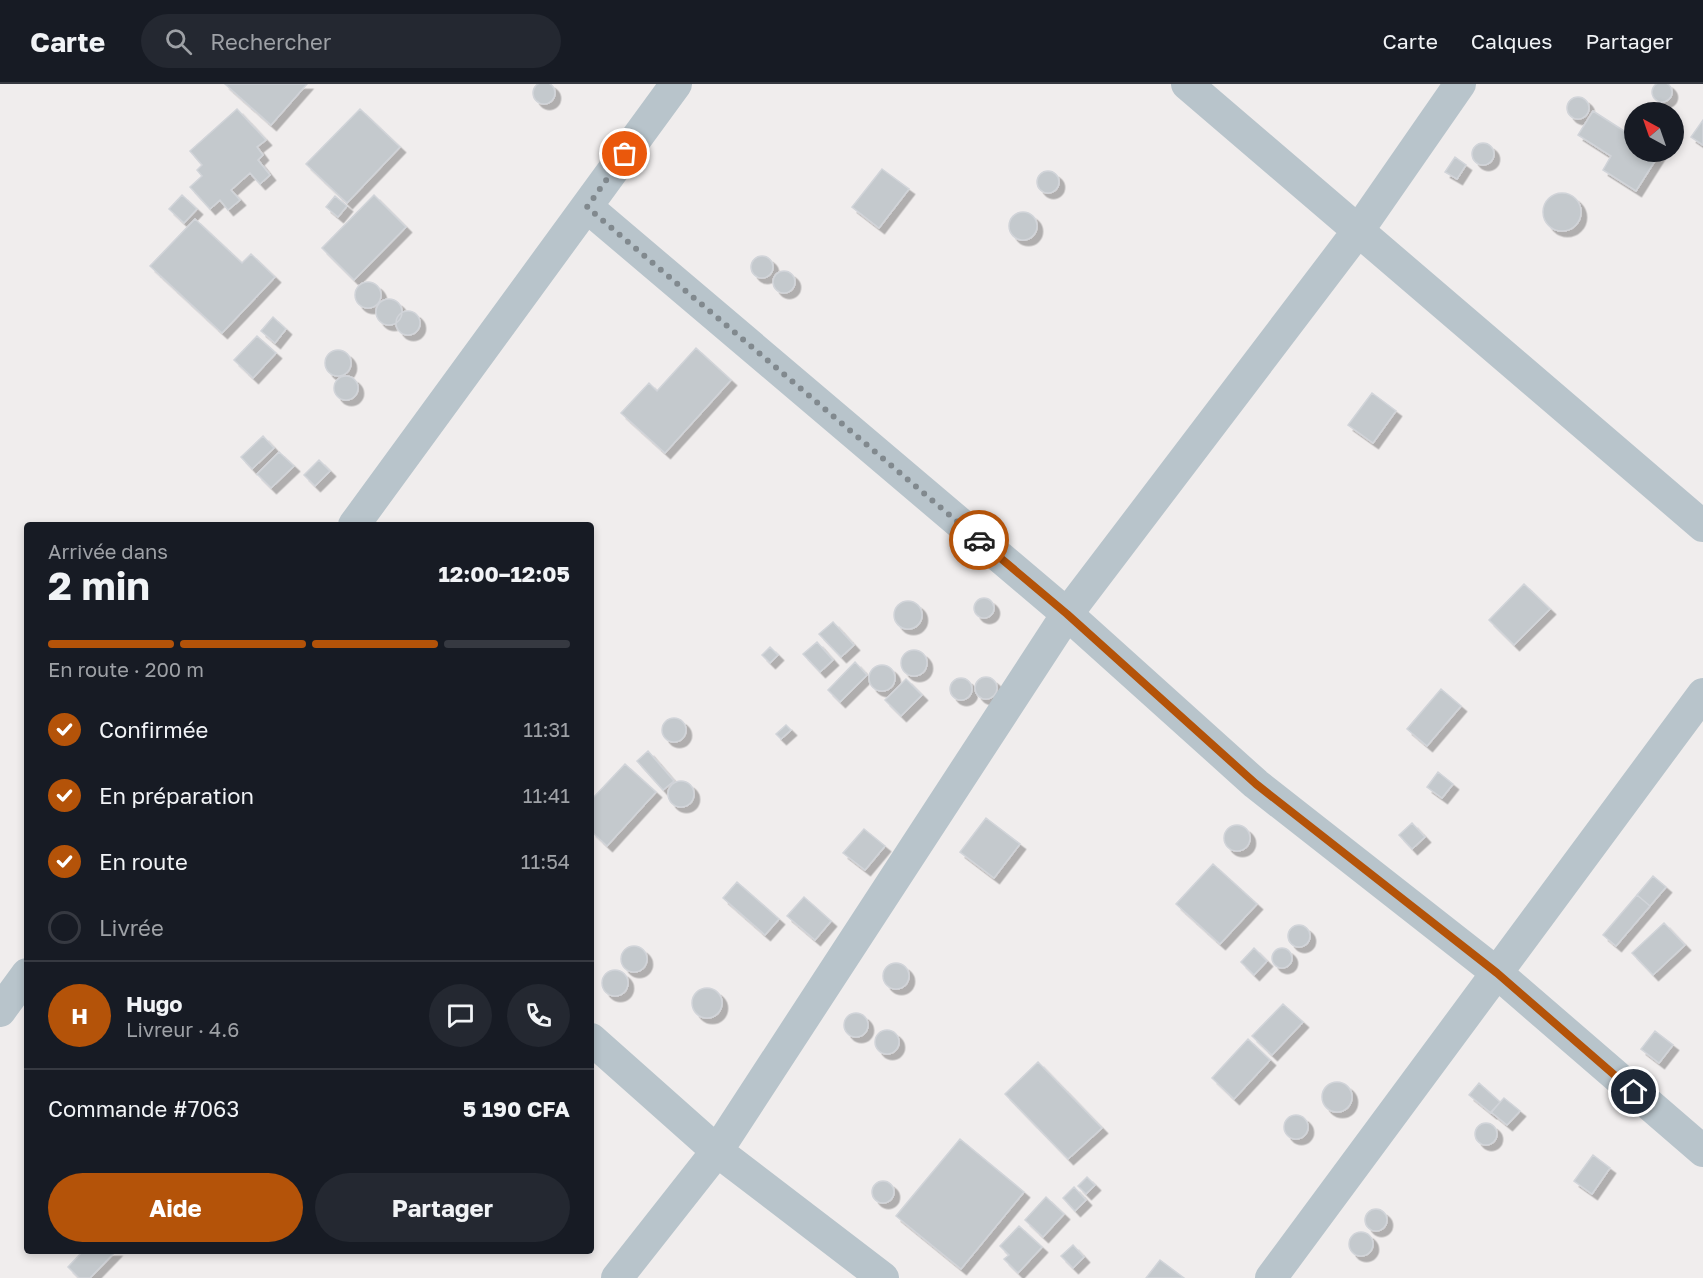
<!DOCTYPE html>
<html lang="fr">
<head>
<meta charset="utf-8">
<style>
	:root { --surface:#171b24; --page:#242831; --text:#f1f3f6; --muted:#9ea1a6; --line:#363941; --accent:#b45309 }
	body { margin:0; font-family:"Golos Text",sans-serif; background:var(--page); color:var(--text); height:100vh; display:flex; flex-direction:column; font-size:22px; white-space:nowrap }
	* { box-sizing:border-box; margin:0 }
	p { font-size:20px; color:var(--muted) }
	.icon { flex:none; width:33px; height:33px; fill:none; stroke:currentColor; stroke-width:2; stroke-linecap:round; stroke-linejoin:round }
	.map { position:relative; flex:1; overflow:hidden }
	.details { position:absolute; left:24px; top:438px; width:570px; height:732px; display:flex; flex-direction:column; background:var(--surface); border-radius:6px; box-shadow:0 3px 9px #0003 }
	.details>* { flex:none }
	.needle { width:39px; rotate:320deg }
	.buttons { position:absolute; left:1624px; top:18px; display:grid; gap:12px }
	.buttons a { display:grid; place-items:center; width:60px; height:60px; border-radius:50%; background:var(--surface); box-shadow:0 3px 9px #0003; font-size:30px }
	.pin { position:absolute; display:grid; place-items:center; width:51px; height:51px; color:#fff; margin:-26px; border:3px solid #fff; border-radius:50%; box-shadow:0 2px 6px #0007 }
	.courier { position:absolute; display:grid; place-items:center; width:60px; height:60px; margin:-30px; border:4px solid #b45309; border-radius:50%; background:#fff; color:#222; box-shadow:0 2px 8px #0007 }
	.headline em { font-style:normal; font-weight:700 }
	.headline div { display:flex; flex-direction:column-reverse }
	.headline { display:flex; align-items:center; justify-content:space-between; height:102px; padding:0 24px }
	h1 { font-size:39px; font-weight:700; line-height:45px }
	.bar { display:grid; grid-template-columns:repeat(4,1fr); gap:9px 6px; align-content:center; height:72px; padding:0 24px }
	.bar i { height:8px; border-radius:4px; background:var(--line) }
	.bar .current { background:var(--accent) }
	.bar p { grid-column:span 4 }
	.line { display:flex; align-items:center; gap:15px; padding:0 24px; border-top:2px solid var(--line) }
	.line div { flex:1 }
	.round { display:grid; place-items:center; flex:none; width:63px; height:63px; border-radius:32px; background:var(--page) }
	ol { padding:0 24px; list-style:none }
	li { display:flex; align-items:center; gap:18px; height:66px }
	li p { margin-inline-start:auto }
	li .icon { padding:6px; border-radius:50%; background:var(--accent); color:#fff; stroke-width:4 }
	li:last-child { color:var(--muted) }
	li i { width:33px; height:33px; border:3px solid var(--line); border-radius:50% }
	.action { display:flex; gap:12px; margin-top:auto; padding:12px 24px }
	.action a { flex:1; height:69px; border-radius:36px; background:var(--accent); color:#fff; font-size:24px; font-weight:700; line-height:69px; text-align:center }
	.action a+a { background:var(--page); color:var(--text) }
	header { display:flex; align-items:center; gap:36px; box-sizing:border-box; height:84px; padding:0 30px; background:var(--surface); border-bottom:2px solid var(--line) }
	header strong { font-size:28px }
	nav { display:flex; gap:33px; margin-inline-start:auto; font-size:21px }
	.search { width:420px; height:54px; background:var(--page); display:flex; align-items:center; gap:15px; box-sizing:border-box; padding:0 21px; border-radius:33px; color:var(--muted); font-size:22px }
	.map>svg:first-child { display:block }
</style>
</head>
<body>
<header>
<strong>Carte</strong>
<div class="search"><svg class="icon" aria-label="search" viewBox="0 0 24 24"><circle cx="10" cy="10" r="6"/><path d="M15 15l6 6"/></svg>Rechercher</div>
<nav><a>Carte</a><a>Calques</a><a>Partager</a></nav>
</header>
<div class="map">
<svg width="1703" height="1194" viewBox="0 0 1703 1194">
	<defs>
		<filter id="shadow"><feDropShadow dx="5.5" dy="5.5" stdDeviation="0" flood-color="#0004"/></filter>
	</defs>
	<rect width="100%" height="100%" fill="#f0eded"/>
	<!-- building -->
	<path fill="#c4c9cd" stroke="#d1d4d9" stroke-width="1.5" filter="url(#shadow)" d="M533 9a11 11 0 1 1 22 0a11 11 0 1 1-22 0Z
		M1652 8a10 10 0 1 1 20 0a10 10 0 1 1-20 0Z
		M 225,0 L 307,0 L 271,41 Z
		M1567 24a11 11 0 1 1 22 0a11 11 0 1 1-22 0Z
		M 237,25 L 266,56 L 257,63 L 263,71 L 258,76 L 270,91 L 260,100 L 250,89 L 231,106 L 240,116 L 228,126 L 220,116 L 210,125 L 190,103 L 202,92 L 197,86 L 202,81 L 190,67 Z
		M 360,25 L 400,63 L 347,119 L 306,80 Z
		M 1593,27 L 1635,54 L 1635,68 L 1660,69 L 1636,107 L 1603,86 L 1611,72 L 1578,51 Z
		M 1703,36 L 1703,61 L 1691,53 Z
		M1472 70a11 11 0 1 1 22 0a11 11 0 1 1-22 0Z
		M 1455,73 L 1466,81 L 1457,95 L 1445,88 Z
		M 882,85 L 909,105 L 879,144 L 852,123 Z
		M1037 98a11 11 0 1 1 22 0a11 11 0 1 1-22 0Z
		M1543 128a19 19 0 1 1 38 0a19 19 0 1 1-38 0Z
		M 182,111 L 197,125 L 184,139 L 169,125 Z
		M 374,111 L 406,143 L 354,196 L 322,164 Z
		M 335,112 L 347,122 L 338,133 L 326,123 Z
		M1009 142a14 14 0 1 1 28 0a14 14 0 1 1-28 0Z
		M 195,135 L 242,179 L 251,170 L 275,193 L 222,249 L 150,182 Z
		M751 183a11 11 0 1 1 22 0a11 11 0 1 1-22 0Z
		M773 198a11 11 0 1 1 22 0a11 11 0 1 1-22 0Z
		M355 211a13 13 0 1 1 26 0a13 13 0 1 1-26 0Z
		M376 228a13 13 0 1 1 26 0a13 13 0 1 1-26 0Z
		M396 239a12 12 0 1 1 24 0a12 12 0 1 1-24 0Z
		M 273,233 L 286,245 L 275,259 L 261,247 Z
		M 257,252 L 276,269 L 253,294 L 234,276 Z
		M 696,264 L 731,296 L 665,369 L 621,329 L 649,299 L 657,307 Z
		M325 279a13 13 0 1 1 26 0a13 13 0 1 1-26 0Z
		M334 304a12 12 0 1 1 24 0a12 12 0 1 1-24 0Z
		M 1372,309 L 1396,327 L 1373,359 L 1348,341 Z
		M 263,352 L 274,364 L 252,385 L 241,373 Z
		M 279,368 L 294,382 L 271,404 L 257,390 Z
		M 319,376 L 330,387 L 315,402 L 304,391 Z
		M 1524,500 L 1550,525 L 1514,561 L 1489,536 Z
		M974 524a10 10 0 1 1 20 0a10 10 0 1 1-20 0Z
		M894 531a14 14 0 1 1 28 0a14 14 0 1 1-28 0Z
		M 833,538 L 854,561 L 841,573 L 819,550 Z
		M 817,558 L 833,576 L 820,588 L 803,570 Z
		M 770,563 L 778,571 L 770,579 L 762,571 Z
		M901 579a13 13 0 1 1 26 0a13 13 0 1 1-26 0Z
		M 855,578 L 867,591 L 840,618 L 828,606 Z
		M869 594a13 13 0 1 1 26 0a13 13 0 1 1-26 0Z
		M975 604a11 11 0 1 1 22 0a11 11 0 1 1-22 0Z
		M950 605a11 11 0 1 1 22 0a11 11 0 1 1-22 0Z
		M 906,595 L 922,611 L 901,632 L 885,616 Z
		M 1441,605 L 1461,622 L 1427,662 L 1407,645 Z
		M662 646a12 12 0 1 1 24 0a12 12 0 1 1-24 0Z
		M 786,641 L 791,646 L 781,655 L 776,650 Z
		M 648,667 L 674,697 L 663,706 L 637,677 Z
		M 625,680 L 656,708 L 607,762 L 591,747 L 591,716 Z
		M 1438,688 L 1453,700 L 1442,714 L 1427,703 Z
		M668 710a13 13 0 1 1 26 0a13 13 0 1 1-26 0Z
		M 986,734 L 1020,760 L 994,794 L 960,768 Z
		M 1412,739 L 1425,753 L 1412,765 L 1399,751 Z
		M1224 754a13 13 0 1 1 26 0a13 13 0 1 1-26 0Z
		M 864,745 L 885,762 L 865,786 L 843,769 Z
		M 1213,780 L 1257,820 L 1220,860 L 1176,820 Z
		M 1653,792 L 1666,803 L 1650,822 L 1637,811 Z
		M 737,798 L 779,835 L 765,851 L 723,814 Z
		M 1637,811 L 1650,822 L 1616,862 L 1603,851 Z
		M 804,813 L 831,837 L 815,856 L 787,832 Z
		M 1664,839 L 1685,861 L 1653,891 L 1632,869 Z
		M1288 852a11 11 0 1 1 22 0a11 11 0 1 1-22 0Z
		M621 875a13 13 0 1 1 26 0a13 13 0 1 1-26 0Z
		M1272 874a10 10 0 1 1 20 0a10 10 0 1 1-20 0Z
		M 1254,864 L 1267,877 L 1254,891 L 1241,878 Z
		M883 892a13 13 0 1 1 26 0a13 13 0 1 1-26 0Z
		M602 899a13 13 0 1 1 26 0a13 13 0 1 1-26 0Z
		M692 919a15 15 0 1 1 30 0a15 15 0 1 1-30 0Z
		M 1283,920 L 1303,938 L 1272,971 L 1252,952 Z
		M844 941a12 12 0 1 1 24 0a12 12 0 1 1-24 0Z
		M875 958a12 12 0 1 1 24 0a12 12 0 1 1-24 0Z
		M 1655,947 L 1673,961 L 1659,979 L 1641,965 Z
		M 1248,955 L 1270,976 L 1234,1015 L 1212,994 Z
		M 1038,978 L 1102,1044 L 1068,1075 L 1005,1010 Z
		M1322 1013a15 15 0 1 1 30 0a15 15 0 1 1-30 0Z
		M 1479,999 L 1500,1018 L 1491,1029 L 1469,1011 Z
		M 1504,1014 L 1520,1027 L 1507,1041 L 1491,1028 Z
		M1284 1043a12 12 0 1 1 24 0a12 12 0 1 1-24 0Z
		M1475 1050a11 11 0 1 1 22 0a11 11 0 1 1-22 0Z
		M 960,1055 L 1024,1108 L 961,1185 L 896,1132 Z
		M 1593,1071 L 1610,1084 L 1592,1110 L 1574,1097 Z
		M 1087,1093 L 1095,1101 L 1086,1110 L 1078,1102 Z
		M872 1108a11 11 0 1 1 22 0a11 11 0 1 1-22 0Z
		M 1074,1103 L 1086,1116 L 1075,1127 L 1063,1114 Z
		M 1046,1113 L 1064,1130 L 1043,1153 L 1025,1136 Z
		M1365 1136a11 11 0 1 1 22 0a11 11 0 1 1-22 0Z
		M 1019,1142 L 1042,1163 L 1018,1189 L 1004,1175 L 1009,1171 L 1000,1162 Z
		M1349 1160a12 12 0 1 1 24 0a12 12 0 1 1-24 0Z
		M 1073,1161 L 1084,1173 L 1073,1184 L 1061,1172 Z
		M 83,1167 L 116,1167 L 90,1194 L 79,1194 L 68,1183 Z
		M 1160,1176 L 1184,1194 L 1146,1194 Z"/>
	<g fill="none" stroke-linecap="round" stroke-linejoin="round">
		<!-- minor -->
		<path stroke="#b8c4cb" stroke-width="32" d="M 1187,0 L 1703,442
			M 587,123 L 1067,530 L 1256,700 L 1497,889 L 1703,1067
			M 354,441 L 676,0
			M 0,927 L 27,890
			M 591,955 L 717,1067 L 883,1194
			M 617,1194 L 717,1067 L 1067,530 L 1358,147 L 1460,0
			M 1271,1194 L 1703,610"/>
	</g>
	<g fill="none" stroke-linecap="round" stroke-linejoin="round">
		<!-- done -->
		<path stroke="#81898e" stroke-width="6" stroke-dasharray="0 10.8" d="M 625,70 L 587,123 L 979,456"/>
		<!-- route -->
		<path stroke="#b45309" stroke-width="8" d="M 979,456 L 1067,530 L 1256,700 L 1497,889 L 1634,1008"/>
	</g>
</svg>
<div class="buttons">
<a><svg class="needle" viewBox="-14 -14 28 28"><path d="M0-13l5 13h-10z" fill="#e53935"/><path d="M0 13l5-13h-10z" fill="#9ea1a6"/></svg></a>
</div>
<div class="pin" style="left:625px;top:70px;background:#ea580c"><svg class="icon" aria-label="bag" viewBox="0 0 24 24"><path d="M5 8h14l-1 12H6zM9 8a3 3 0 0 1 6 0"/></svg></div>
<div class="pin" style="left:1634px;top:1008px;background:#1f2937"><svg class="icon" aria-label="home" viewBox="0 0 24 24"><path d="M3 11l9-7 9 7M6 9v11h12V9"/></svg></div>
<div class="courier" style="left:979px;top:456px"><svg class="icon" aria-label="car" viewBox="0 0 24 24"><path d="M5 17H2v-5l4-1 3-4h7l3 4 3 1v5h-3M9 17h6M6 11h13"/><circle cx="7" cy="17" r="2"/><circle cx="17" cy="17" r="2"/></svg></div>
<section class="details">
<div class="headline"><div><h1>2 min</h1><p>Arrivée dans</p></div><em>12:00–12:05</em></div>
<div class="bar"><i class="current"></i><i class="current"></i><i class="current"></i><i></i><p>En route · 200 m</p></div>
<ol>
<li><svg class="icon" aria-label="check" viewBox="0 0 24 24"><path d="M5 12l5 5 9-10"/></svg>Confirmée<p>11:31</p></li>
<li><svg class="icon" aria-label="check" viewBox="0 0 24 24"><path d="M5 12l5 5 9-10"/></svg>En préparation<p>11:41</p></li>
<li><svg class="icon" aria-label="check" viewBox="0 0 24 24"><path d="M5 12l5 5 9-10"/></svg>En route<p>11:54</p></li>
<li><i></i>Livrée</li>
</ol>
<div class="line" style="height:108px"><b class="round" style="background:var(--accent);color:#fff">H</b><div><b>Hugo</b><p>Livreur · 4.6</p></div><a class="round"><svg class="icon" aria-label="chat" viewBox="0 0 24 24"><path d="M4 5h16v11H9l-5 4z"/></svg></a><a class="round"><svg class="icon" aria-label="phone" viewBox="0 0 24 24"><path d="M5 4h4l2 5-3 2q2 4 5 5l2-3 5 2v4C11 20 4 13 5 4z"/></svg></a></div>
<div class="line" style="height:78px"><div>Commande #7063</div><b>5 190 CFA</b></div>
<div class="action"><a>Aide</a><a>Partager</a></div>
</section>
</div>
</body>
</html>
